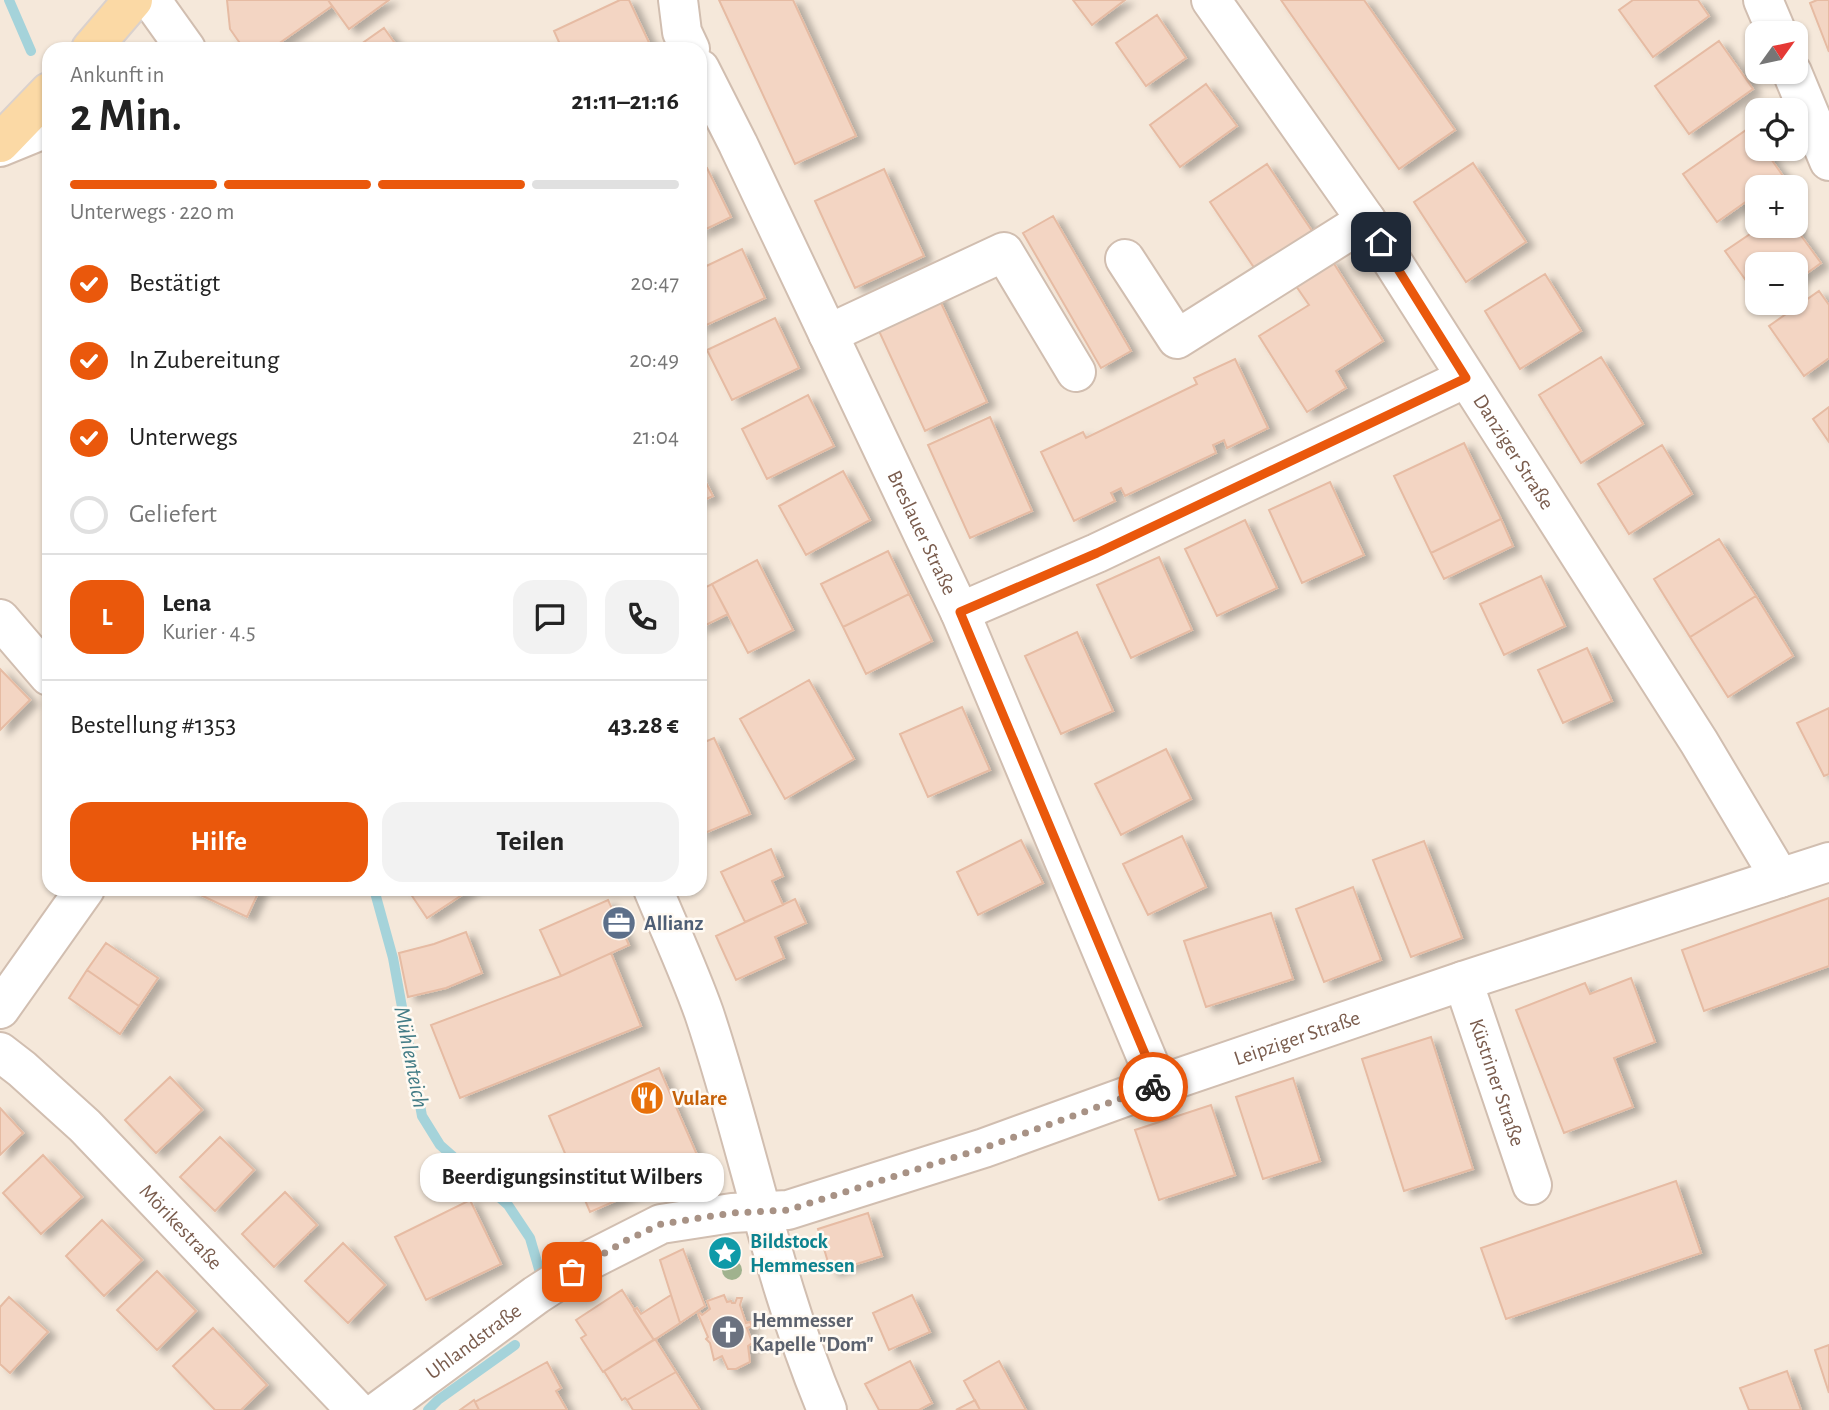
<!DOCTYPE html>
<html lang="de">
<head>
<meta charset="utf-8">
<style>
	:root { --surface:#fff; --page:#f2f2f2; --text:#222; --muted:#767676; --line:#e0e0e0; --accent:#ea580c }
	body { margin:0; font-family:"Alegreya Sans",sans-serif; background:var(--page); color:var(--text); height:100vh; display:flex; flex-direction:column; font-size:26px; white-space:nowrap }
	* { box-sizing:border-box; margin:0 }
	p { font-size:23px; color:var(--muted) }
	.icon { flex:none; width:38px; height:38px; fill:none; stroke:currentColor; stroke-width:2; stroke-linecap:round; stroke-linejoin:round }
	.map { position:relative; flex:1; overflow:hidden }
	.panel { position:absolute; left:42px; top:42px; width:665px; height:854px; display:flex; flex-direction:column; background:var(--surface); border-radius:21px; box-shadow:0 2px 5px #0004 }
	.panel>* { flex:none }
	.needle { width:46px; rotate:57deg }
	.fabs { position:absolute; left:1745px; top:21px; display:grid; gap:14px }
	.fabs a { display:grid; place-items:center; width:63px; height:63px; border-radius:14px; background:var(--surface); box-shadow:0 2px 5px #0004; font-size:35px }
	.pin { position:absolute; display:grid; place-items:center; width:60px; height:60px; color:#fff; margin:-30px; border-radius:14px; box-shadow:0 4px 10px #0006 }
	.courier { position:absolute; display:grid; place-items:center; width:70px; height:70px; margin:-35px; border:5px solid #ea580c; border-radius:50%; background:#fff; color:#222; box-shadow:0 2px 9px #0007 }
	.bubble { position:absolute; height:49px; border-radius:21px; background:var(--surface); box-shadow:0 2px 5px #0004; font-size:23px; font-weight:600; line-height:49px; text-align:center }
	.overview em { font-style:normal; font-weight:600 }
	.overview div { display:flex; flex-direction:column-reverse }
	.overview { display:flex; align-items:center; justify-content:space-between; height:119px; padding:0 28px }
	h1 { font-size:46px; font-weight:600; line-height:52px }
	.bar { display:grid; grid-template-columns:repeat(4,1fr); gap:10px 7px; align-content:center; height:84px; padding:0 28px }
	.bar i { height:9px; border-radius:5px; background:var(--line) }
	.bar .current { background:var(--accent) }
	.bar p { grid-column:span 4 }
	.line { display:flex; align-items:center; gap:18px; padding:0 28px; border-top:2px solid var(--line) }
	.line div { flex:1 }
	.round { display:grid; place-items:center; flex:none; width:74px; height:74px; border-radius:21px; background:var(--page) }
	ol { padding:0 28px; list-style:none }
	li { display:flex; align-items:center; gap:21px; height:77px }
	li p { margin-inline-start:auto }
	li .icon { padding:7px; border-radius:50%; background:var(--accent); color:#fff; stroke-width:4 }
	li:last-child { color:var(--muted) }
	li i { width:38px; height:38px; border:4px solid var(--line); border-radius:50% }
	.button { display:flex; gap:14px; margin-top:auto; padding:14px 28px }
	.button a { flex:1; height:80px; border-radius:21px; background:var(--accent); color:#fff; font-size:28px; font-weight:600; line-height:80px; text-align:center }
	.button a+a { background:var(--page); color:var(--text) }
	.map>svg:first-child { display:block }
</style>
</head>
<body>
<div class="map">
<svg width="1829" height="1410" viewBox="0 0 1829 1410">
	<defs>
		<filter id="shadow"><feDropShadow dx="8" dy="4.5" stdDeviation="3.5" flood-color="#0004"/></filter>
	</defs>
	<rect width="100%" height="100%" fill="#fdf6ec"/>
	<!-- residential -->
	<path fill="#f5e8da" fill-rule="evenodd" d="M 0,0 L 1829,0 L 1829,1410 L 0,1410 ZM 1757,33 L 1796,33 L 1796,72 L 1757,72 ZM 49,49 L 700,49 L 700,889 L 49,889 ZM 1757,110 L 1796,110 L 1796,149 L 1757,149 ZM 1757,187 L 1796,187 L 1796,226 L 1757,226 ZM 1757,264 L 1796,264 L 1796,303 L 1757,303 Z"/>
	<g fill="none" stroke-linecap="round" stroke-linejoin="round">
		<!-- stream -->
		<path stroke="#a5d3da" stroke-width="10" d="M 9,0 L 31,51
			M 374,889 L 393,958 L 422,1116 L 440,1145 L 508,1205 L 530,1238 L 539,1269
			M 428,1410 L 438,1400 L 515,1345"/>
	</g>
	<!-- building -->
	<path fill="#f3d5c3" stroke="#e6bba3" stroke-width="2" filter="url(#shadow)" d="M 227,0 L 328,0 L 332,6 L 271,49 L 244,49 L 230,29 Z
		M 328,0 L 389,0 L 349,29 Z
		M 620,0 L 629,0 L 652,49 L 562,49 L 554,31 Z
		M 719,0 L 793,0 L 856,136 L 795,164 Z
		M 1073,0 L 1125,0 L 1092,25 Z
		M 1281,0 L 1364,0 L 1455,130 L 1399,169 Z
		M 1633,0 L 1698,0 L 1709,16 L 1653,57 L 1619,10 Z
		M 1817,0 L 1829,0 L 1829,52 L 1810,3 Z
		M 1157,15 L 1186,58 L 1146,86 L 1116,43 Z
		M 384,28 L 399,49 L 354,49 Z
		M 1719,41 L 1753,89 L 1689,134 L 1655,86 Z
		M 1206,84 L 1237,126 L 1180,167 L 1150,125 Z
		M 1749,128 L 1757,139 L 1757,149 L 1764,149 L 1783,176 L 1767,187 L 1757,187 L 1757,194 L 1717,222 L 1683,174 Z
		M 1473,163 L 1526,242 L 1466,282 L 1414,202 Z
		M 1267,164 L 1312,231 L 1255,269 L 1210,202 Z
		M 707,168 L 731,217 L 700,232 L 700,171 Z
		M 884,169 L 924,256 L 855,288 L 815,201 Z
		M 1053,216 L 1131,351 L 1101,368 L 1023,233 Z
		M 1762,226 L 1794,226 L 1821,263 L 1796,281 L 1796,264 L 1757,264 L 1757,296 L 1725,251 Z
		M 742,249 L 765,298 L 700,328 L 700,269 Z
		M 1331,259 L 1383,341 L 1336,371 L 1346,388 L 1307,412 L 1259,336 L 1309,305 L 1294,283 Z
		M 1545,274 L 1581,331 L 1520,369 L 1485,311 Z
		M 935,290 L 987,402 L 925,431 L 873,318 Z
		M 1819,291 L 1829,305 L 1829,358 L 1804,376 L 1769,326 Z
		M 775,318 L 799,368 L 732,400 L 707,350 Z
		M 1601,357 L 1643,424 L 1581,463 L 1539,395 Z
		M 1235,359 L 1268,428 L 1227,448 L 1224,440 L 1213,445 L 1216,453 L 1125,496 L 1121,488 L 1111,493 L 1115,501 L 1074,521 L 1041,452 L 1083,432 L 1086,438 L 1197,384 L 1194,378 Z
		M 808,395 L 834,446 L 767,479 L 742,429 Z
		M 1829,407 L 1829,442 L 1813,419 Z
		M 990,417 L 1032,511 L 970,538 L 928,445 Z
		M 1464,443 L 1501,519 L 1431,553 L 1394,476 Z
		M 1662,445 L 1692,494 L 1629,534 L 1598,484 Z
		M 700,471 L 713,496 L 700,502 Z
		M 843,471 L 870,520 L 806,555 L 779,506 Z
		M 1330,482 L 1364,555 L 1302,583 L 1269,510 Z
		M 1501,519 L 1513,546 L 1444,579 L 1431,553 Z
		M 1245,520 L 1277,588 L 1217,616 L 1185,549 Z
		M 1719,539 L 1756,596 L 1690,637 L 1654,579 Z
		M 888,551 L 909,594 L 843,627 L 821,584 Z
		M 1159,557 L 1192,630 L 1131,658 L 1097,585 Z
		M 757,560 L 793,630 L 748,653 L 712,584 Z
		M 1541,576 L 1565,626 L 1504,655 L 1480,604 Z
		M 712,584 L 728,614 L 700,628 L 700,590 Z
		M 909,594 L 932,641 L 866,674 L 843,627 Z
		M 1756,596 L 1793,656 L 1728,697 L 1690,637 Z
		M 1077,632 L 1113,711 L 1061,734 L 1025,656 Z
		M 1587,648 L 1612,701 L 1563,723 L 1538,670 Z
		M 0,669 L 30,700 L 0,730 Z
		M 809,680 L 854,759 L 785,799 L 740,719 Z
		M 962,707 L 990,770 L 928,797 L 900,734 Z
		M 1829,708 L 1829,774 L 1824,776 L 1797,723 Z
		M 714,738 L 750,814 L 700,835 L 700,744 Z
		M 1166,749 L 1191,799 L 1121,835 L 1095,784 Z
		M 1182,836 L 1206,887 L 1148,915 L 1123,864 Z
		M 1021,840 L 1043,883 L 978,915 L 957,872 Z
		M 1424,841 L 1462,938 L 1411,957 L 1373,860 Z
		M 771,849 L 783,876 L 772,881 L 783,905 L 745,922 L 721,872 Z
		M 1353,887 L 1381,960 L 1324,982 L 1296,909 Z
		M 188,889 L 260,889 L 247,917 Z
		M 410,889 L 471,889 L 427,918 L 408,890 Z
		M 1829,898 L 1829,966 L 1704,1011 L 1682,950 Z
		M 795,899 L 806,923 L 775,937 L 784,958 L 736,980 L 716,936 Z
		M 608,900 L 629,945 L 561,976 L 540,930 Z
		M 1271,913 L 1293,979 L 1206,1007 L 1184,941 Z
		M 466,932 L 482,973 L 446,988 L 408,997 L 399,953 L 434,944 Z
		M 106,943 L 158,978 L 139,1006 L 87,970 Z
		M 611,953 L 641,1026 L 460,1098 L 431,1025 L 561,976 Z
		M 87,970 L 139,1006 L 120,1034 L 69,998 Z
		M 1631,978 L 1655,1042 L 1614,1058 L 1633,1107 L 1564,1133 L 1516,1010 L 1585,983 L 1590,994 Z
		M 1431,1037 L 1473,1169 L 1404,1191 L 1362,1059 Z
		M 659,1068 L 701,1164 L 590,1212 L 549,1116 Z
		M 170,1077 L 202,1110 L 156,1153 L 125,1120 Z
		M 1293,1078 L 1320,1161 L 1263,1179 L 1236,1097 Z
		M 1211,1105 L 1235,1175 L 1159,1200 L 1135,1130 Z
		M 0,1108 L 23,1133 L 0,1155 Z
		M 220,1137 L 254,1170 L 215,1211 L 180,1177 Z
		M 43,1155 L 82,1197 L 41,1234 L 3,1193 Z
		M 1676,1181 L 1701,1253 L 1506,1319 L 1481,1248 Z
		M 285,1192 L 317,1225 L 274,1267 L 242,1234 Z
		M 470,1200 L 501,1264 L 426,1300 L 395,1237 Z
		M 868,1213 L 882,1256 L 831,1272 L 818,1229 Z
		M 102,1220 L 142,1260 L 104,1296 L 66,1256 Z
		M 343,1243 L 385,1285 L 348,1323 L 305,1281 Z
		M 683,1249 L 705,1306 L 680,1323 L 660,1260 Z
		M 157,1271 L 196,1311 L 157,1350 L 117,1310 Z
		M 622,1290 L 654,1340 L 603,1372 L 581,1338 L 586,1335 L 576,1320 Z
		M 671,1295 L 680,1323 L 654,1340 L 634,1310 L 637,1308 L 641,1314 Z
		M 724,1295 L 727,1302 L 731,1301 L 732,1303 L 735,1303 L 737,1298 L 742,1298 L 740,1305 L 746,1323 L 750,1322 L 752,1326 L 747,1328 L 751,1339 L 756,1342 L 755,1346 L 751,1344 L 748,1346 L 750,1362 L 736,1369 L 728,1369 L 722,1356 L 714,1360 L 710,1343 L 706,1339 L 708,1337 L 698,1314 L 700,1313 L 702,1315 L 710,1309 L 707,1301 Z
		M 912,1295 L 930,1332 L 889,1350 L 873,1313 Z
		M 9,1297 L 48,1332 L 10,1373 L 0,1364 L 0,1307 Z
		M 213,1328 L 267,1385 L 241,1410 L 215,1410 L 173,1366 Z
		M 655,1339 L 676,1372 L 627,1400 L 625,1398 L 622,1400 L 604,1371 Z
		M 1829,1345 L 1829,1393 L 1815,1350 Z
		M 910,1361 L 932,1403 L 919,1410 L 879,1410 L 865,1384 Z
		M 999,1361 L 1026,1410 L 980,1410 L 964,1381 Z
		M 547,1362 L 561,1388 L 556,1391 L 567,1410 L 479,1410 L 475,1402 Z
		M 1787,1371 L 1801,1410 L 1749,1410 L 1740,1388 Z
		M 676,1372 L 700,1410 L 633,1410 L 627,1400 Z
		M 474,1400 L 479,1410 L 460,1410 Z
		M 975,1400 L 980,1410 L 956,1410 Z"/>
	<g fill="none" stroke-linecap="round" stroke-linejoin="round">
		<!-- minor casing -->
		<g stroke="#d1beb0" stroke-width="42">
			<g id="minor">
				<path d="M 151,0 L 186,49"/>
				<path d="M 678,0 L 682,32 L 690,49"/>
				<path id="s1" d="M 1211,0 L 1366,220 L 1699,742 L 1780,878"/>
				<path d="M 1763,0 L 1777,33"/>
				<path id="s2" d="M 700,69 L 738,144 L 960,612 L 1158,1085"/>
				<path d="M 1792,72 L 1829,161"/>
				<path d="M 0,147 L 49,127"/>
				<path d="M 1125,259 L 1177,339 L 1366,220"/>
				<path d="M 828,334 L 1004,252 L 1076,372"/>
				<path d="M 960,612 L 1097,553 L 1466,378"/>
				<path d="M 0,619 L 49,676"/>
				<path d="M 653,889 C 670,930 689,971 704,1013 C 748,1144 773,1282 827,1410"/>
				<path id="s3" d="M 1463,981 L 1532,1185"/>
				<path d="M 0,1009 L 85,889"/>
				<path id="s4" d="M 0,1052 L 22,1069 L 85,1126 L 356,1410"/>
				<path id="s5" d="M 380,1410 L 536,1295 L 590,1260 L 661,1224 L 732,1213 L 788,1210 L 984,1148 L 1158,1085 L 1463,981 L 1829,862"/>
			</g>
		</g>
		<!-- major casing -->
		<g stroke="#dad1cd" stroke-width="42">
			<path id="major" d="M 91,49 L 133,0
				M 0,143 L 49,92"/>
		</g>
		<!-- minor -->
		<use href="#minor" stroke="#fff" stroke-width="38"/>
		<!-- major -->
		<use href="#major" stroke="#fbd9a5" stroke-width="38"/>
	</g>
	<!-- trees -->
	<circle fill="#a0b28e" cx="732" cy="1270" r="10"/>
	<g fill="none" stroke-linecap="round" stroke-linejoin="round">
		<!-- done -->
		<path stroke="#a89285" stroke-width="7" stroke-dasharray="0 12.6" d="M 572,1272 L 627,1240 L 661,1224 L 732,1213 L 788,1210 L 984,1148 L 1153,1087"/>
		<!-- route -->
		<path stroke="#ea580c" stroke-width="9" d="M 1153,1087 L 1158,1085 L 960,612 L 1097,553 L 1466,378 L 1381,242"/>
	</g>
	<!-- icons -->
	<defs>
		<g id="office-disc" transform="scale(1.75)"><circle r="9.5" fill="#5c6f8a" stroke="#fffaf3"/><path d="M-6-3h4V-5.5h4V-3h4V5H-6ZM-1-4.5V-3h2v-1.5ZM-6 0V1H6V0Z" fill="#fff"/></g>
		<g id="restaurant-disc" transform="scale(1.75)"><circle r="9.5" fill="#e8710a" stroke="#fffaf3"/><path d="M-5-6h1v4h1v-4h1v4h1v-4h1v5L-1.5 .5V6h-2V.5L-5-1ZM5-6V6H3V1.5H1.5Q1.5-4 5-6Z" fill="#fff"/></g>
		<g id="sight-disc" transform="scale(1.75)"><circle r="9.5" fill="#0f9aa8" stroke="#fffaf3"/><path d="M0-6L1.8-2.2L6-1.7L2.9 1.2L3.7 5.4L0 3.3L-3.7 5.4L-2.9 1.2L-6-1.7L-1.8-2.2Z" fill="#fff"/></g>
		<g id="church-disc" transform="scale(1.75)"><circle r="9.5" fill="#6b7280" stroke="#fffaf3"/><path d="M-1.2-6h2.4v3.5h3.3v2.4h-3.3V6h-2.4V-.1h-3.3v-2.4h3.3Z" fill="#fff"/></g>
	</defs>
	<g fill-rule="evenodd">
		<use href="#office-disc" x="619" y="923"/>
		<use href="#restaurant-disc" x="647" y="1098"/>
		<use href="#sight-disc" x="725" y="1253"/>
		<use href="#church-disc" x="728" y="1332"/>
	</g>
	<g text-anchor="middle" stroke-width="5" stroke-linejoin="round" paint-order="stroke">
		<!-- street labels -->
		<g font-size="21" fill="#7a5c4d" stroke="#fffaf3">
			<text dy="7" stroke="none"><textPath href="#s1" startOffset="544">Danziger Straße</textPath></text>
			<text dy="7" stroke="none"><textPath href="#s2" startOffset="514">Breslauer Straße</textPath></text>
			<text dy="7" stroke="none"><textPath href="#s5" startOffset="1003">Leipziger Straße</textPath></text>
			<text dy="7" stroke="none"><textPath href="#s3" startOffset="107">Küstriner Straße</textPath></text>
			<text dy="7" stroke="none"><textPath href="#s4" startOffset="252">Mörikestraße</textPath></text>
			<text dy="7" stroke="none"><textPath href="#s5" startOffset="116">Uhlandstraße</textPath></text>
		</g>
		<!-- service labels -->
		<g font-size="21" font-weight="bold" fill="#4e5e75" stroke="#fffaf3" text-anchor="start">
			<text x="644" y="930">Allianz</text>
		</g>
		<!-- food labels -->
		<g font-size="21" font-weight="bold" fill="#c56008" stroke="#fffaf3" text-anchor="start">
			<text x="672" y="1105">Vulare</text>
		</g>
		<!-- culture labels -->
		<g font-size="21" font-weight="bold" fill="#0d838f" stroke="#fffaf3" text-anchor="start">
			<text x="750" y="1248">Bildstock<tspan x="750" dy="24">Hemmessen</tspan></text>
		</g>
		<!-- worship labels -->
		<g font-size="21" font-weight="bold" fill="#5b616d" stroke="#fffaf3" text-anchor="start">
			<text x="752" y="1327">Hemmesser<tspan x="752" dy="24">Kapelle "Dom"</tspan></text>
		</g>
		<!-- water labels -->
		<g font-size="23" font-style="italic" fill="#437c86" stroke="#fffaf3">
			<text transform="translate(412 1057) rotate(79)" y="8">Mühlenteich</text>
		</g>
	</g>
</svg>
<div class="fabs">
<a><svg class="needle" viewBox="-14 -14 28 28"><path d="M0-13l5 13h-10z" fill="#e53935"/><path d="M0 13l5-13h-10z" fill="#767676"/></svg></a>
<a><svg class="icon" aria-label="locate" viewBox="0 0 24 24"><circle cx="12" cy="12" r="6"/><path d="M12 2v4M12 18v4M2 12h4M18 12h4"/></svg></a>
<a>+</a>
<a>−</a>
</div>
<div class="pin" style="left:572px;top:1272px;background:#ea580c"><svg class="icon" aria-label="bag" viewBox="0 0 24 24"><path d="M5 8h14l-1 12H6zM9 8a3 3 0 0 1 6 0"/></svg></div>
<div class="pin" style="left:1381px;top:242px;background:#1f2937"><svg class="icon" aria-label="home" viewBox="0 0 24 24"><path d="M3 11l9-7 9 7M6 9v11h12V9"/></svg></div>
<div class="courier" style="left:1153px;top:1087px"><svg class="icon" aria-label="bike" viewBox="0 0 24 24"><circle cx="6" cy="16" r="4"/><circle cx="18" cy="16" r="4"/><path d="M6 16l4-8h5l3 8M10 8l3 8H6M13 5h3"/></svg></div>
<div class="bubble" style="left:420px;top:1153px;width:304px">Beerdigungsinstitut Wilbers</div>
<section class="panel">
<div class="overview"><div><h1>2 Min.</h1><p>Ankunft in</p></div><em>21:11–21:16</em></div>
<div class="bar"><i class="current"></i><i class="current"></i><i class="current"></i><i></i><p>Unterwegs · 220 m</p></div>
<ol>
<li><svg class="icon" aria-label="check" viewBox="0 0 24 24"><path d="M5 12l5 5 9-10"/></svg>Bestätigt<p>20:47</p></li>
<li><svg class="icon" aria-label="check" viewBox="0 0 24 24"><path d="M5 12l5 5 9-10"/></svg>In Zubereitung<p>20:49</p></li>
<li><svg class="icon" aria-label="check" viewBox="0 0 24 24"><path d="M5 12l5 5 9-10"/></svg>Unterwegs<p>21:04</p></li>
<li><i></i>Geliefert</li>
</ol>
<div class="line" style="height:126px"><b class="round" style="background:var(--accent);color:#fff">L</b><div><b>Lena</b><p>Kurier · 4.5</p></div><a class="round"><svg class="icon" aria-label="chat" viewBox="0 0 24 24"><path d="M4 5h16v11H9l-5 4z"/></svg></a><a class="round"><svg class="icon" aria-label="phone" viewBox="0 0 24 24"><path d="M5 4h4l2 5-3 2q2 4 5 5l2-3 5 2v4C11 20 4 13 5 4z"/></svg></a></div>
<div class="line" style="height:91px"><div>Bestellung #1353</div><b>43.28 €</b></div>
<div class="button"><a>Hilfe</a><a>Teilen</a></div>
</section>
</div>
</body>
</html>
